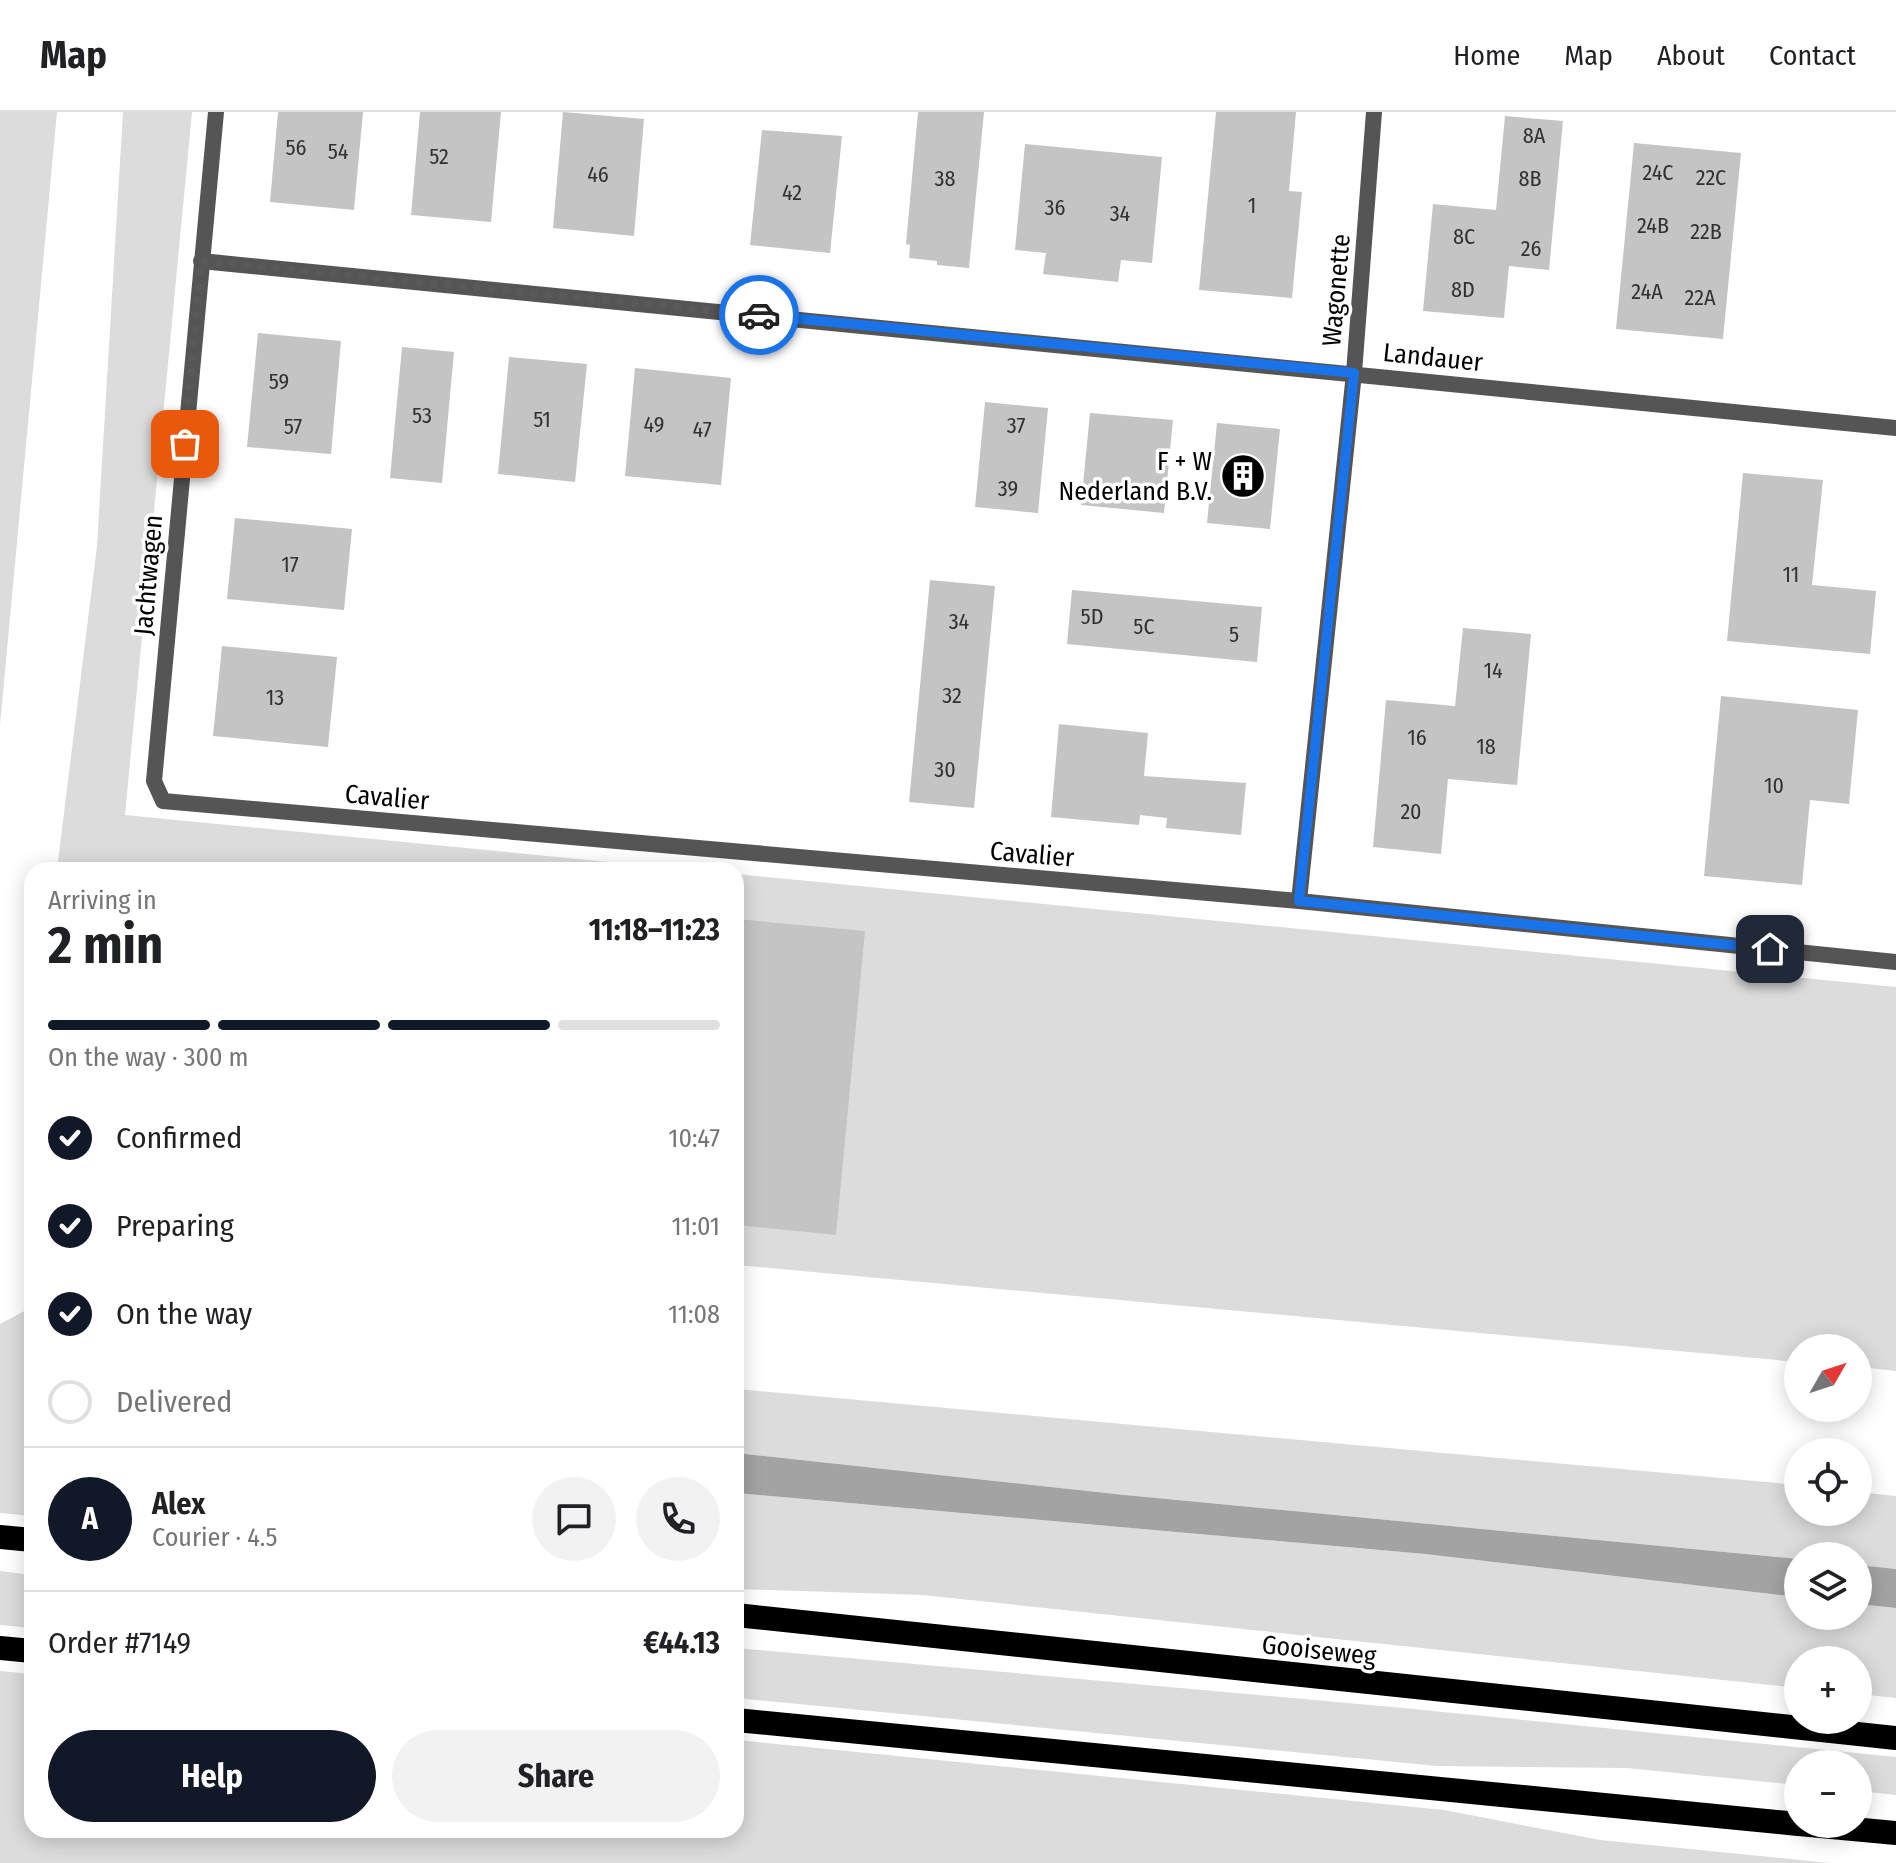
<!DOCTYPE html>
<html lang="en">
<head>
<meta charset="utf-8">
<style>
	:root { --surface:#fff; --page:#f2f2f2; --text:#202124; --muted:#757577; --line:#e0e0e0; --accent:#111827 }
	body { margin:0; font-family:"Fira Sans Condensed",sans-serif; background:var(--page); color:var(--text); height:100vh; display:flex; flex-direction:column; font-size:30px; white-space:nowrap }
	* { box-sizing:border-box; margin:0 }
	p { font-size:26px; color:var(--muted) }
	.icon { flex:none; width:44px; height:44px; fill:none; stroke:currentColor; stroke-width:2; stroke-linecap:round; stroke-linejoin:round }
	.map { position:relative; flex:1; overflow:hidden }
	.sheet { position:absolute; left:24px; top:750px; width:720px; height:976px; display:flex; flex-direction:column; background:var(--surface); border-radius:24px; box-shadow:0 4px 20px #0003 }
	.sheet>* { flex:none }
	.needle { width:52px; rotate:51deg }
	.buttons { position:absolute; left:1784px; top:1222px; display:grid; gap:16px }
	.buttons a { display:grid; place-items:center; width:88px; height:88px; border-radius:50%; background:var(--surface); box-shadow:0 4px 20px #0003; font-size:40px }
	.pin { position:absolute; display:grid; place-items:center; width:68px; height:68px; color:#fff; margin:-34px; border-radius:16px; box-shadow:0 4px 12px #0006 }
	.courier { position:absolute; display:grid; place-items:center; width:80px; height:80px; margin:-40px; border:6px solid #1a73e8; border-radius:50%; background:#fff; color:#222; box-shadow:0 2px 10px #0007 }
	.headline em { font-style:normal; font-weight:700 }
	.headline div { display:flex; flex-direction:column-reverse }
	.headline { display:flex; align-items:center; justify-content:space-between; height:136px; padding:0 24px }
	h1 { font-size:52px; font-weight:700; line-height:60px }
	.bar { display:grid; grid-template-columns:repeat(4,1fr); gap:12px 8px; align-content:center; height:96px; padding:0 24px }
	.bar i { height:10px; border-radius:6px; background:var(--line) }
	.bar .on { background:var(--accent) }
	.bar p { grid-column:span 4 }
	.line { display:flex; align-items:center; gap:20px; padding:0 24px; border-top:2px solid var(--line) }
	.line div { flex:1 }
	.round { display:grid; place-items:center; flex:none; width:84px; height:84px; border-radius:42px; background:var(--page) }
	ol { padding:0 24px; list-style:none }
	li { display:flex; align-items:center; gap:24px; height:88px }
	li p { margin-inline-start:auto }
	li .icon { padding:8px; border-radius:50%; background:var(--accent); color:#fff; stroke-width:4 }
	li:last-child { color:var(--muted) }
	li i { width:44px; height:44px; border:4px solid var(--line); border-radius:50% }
	.cta { display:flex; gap:16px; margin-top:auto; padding:16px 24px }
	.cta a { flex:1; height:92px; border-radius:48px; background:var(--accent); color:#fff; font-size:32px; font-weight:700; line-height:92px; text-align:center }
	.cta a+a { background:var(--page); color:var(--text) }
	header { display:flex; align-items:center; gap:48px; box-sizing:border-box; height:112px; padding:0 40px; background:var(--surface); border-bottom:2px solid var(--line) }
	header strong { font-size:38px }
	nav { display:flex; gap:44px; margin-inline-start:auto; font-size:28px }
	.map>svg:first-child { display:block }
</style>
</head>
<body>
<header>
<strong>Map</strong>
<nav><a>Home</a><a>Map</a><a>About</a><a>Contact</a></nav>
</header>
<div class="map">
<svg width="1896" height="1751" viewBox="0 0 1896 1751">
	<rect width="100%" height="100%" fill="#fff"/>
	<!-- green -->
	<path fill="#dcdcdc" d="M 0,0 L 57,0 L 0,613 Z
		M 123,0 L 192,0 L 125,703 L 692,758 L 57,758 L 97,434 Z
		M 736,762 L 1896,875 L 1896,1259 L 1858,1255 L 1858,1236 L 1798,1236 L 1798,1250 L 736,1153 Z
		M 32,1195 L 32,1404 L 0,1401 L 0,1212 Z
		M 736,1277 L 1798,1373 L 1798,1400 L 1858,1400 L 1858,1380 L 1896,1384 L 1896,1457 L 1858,1453 L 1858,1444 L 1798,1444 L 1798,1447 L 1125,1383 L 736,1341 Z
		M 736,1381 L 1425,1442 L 1798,1485 L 1798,1504 L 1858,1504 L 1858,1492 L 1896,1496 L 1896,1586 L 1858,1582 L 1858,1548 L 1798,1548 L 1798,1576 L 923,1483 L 736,1477 Z
		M 0,1459 L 32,1463 L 32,1516 L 0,1513 Z
		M 736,1536 L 1403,1596 L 1896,1645 L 1896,1683 L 1858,1679 L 1858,1652 L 1798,1652 L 1798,1673 L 1626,1656 L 1437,1654 L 736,1586 Z
		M 0,1559 L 32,1562 L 32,1718 L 736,1718 L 736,1628 L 1444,1698 L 1600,1728 L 1830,1751 L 0,1751 Z"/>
	<!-- water -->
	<path fill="#a3a3a3" d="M 736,1341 L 1125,1383 L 1798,1447 L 1798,1485 L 1425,1442 L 736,1381 Z
		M 1858,1453 L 1896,1457 L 1896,1496 L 1858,1492 Z"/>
	<!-- building -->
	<path fill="#c4c4c4" d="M 278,0 L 363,0 L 354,98 L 270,90 Z
		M 420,0 L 501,0 L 491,110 L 411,103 Z
		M 563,0 L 644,7 L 634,124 L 553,116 Z
		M 918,0 L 984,0 L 969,156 L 937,153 L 937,149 L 909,146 L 910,133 L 906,132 Z
		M 1216,0 L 1296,0 L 1289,79 L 1302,80 L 1292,186 L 1199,178 Z
		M 1505,4 L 1563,9 L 1549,158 L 1509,154 L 1504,206 L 1423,199 L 1433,92 L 1496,98 Z
		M 762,18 L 842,24 L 830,141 L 750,133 Z
		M 1634,31 L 1741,41 L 1723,227 L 1616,217 Z
		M 1025,32 L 1162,45 L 1152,151 L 1121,148 L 1118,170 L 1043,162 L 1046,141 L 1015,138 Z
		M 258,221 L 341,229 L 331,342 L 247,335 Z
		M 402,235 L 454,240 L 442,371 L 390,366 Z
		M 509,245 L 587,252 L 575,370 L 498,362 Z
		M 635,256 L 731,266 L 721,373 L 625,364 Z
		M 985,290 L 1048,296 L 1038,401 L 975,395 Z
		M 1090,301 L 1173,308 L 1164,401 L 1081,393 Z
		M 1217,311 L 1280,317 L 1270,417 L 1207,411 Z
		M 1743,361 L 1823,368 L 1812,473 L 1876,479 L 1870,542 L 1727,529 Z
		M 235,406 L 352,417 L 344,498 L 227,487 Z
		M 930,468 L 995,474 L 974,696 L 909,690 Z
		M 1072,478 L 1262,495 L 1257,550 L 1067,532 Z
		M 1463,516 L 1531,522 L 1517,673 L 1448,667 L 1441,742 L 1373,735 L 1386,588 L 1455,594 Z
		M 222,534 L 337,545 L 328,635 L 213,624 Z
		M 1721,584 L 1858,598 L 1849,692 L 1810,688 L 1802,773 L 1704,764 Z
		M 1059,612 L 1148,621 L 1144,664 L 1246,671 L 1241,723 L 1166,716 L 1167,706 L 1140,703 L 1139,713 L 1051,705 Z
		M 736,807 L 865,819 L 836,1123 L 736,1113 Z"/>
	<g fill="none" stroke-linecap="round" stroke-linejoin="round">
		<!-- street -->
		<path stroke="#555" stroke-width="16" d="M 216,0 L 154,669 L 163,689 L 1299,789 L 1896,850
			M 201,149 L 1896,316
			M 1299,789 L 1354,261 L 1374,0"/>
		<!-- highway -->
		<path stroke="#000" stroke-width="24" d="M 0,1425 L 32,1428
			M 736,1503 L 1896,1626
			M 0,1536 L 32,1539
			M 736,1608 L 1798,1712
			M 1799,1712 L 1896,1721"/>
	</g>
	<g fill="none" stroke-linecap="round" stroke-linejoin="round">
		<!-- done -->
		<path stroke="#595959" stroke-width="8" stroke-dasharray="0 14.4" d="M 185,332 L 201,149 L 759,203"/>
		<!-- route -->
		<path stroke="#1a73e8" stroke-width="10" d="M 759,203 L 1354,261 L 1299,789 L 1770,837"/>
	</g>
	<!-- icons -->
	<defs>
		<g id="building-disc" transform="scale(2.3)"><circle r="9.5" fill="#000" stroke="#fff"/><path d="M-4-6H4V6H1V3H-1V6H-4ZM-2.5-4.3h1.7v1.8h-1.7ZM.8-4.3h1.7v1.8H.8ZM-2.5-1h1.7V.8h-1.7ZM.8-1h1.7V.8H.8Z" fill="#fff"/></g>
	</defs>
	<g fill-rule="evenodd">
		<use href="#building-disc" x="1243" y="364"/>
	</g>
	<g text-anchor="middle" stroke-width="7" stroke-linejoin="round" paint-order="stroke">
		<!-- number labels -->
		<g font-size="22" fill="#313131">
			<text x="1534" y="31">8A</text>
			<text x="296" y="43">56</text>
			<text x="338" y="47">54</text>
			<text x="439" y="52">52</text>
			<text x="1658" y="68">24C</text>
			<text x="598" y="70">46</text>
			<text x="1711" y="73">22C</text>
			<text x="945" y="74">38</text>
			<text x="1530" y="74">8B</text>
			<text x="792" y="88">42</text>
			<text x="1252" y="101">1</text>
			<text x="1055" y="103">36</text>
			<text x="1120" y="109">34</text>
			<text x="1653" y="121">24B</text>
			<text x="1706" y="127">22B</text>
			<text x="1464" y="132">8C</text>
			<text x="1531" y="144">26</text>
			<text x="1463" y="185">8D</text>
			<text x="1647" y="187">24A</text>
			<text x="1700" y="193">22A</text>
			<text x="279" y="277">59</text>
			<text x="422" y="311">53</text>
			<text x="542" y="315">51</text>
			<text x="654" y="320">49</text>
			<text x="1016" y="321">37</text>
			<text x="293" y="322">57</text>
			<text x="702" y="325">47</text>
			<text x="1008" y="384">39</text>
			<text x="290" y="460">17</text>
			<text x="1791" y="470">11</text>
			<text x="1092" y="512">5D</text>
			<text x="959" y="517">34</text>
			<text x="1144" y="522">5C</text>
			<text x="1234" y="530">5</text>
			<text x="1493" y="566">14</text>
			<text x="952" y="591">32</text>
			<text x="275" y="593">13</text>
			<text x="1417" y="633">16</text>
			<text x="1486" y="642">18</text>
			<text x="945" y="665">30</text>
			<text x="1774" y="681">10</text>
			<text x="1411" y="707">20</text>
		</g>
		<!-- street labels -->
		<g font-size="26" fill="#000" stroke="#fff">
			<text transform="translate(1336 178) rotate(-85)" y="9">Wagonette</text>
			<text transform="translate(1433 245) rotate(6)" y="9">Landauer</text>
			<text transform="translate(148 463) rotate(-85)" y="9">Jachtwagen</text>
			<text transform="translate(387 685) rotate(5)" y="9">Cavalier</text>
			<text transform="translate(1032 742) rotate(5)" y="9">Cavalier</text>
			<text transform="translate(1319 1538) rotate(6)" y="9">Gooiseweg</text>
		</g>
		<!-- poi labels -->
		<g font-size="26" fill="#000" stroke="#fff" text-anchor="end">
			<text x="1212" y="358">F + W<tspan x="1212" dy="30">Nederland B.V.</tspan></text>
		</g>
	</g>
</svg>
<div class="buttons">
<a><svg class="needle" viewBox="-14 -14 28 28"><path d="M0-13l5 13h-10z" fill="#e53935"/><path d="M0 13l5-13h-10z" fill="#757577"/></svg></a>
<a><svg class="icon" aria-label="locate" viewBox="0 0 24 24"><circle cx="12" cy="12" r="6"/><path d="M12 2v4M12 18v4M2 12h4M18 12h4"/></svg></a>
<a><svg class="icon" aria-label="layers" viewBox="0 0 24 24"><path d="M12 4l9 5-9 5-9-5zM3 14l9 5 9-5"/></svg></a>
<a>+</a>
<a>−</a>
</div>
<div class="pin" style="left:185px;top:332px;background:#ea580c"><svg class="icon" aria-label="bag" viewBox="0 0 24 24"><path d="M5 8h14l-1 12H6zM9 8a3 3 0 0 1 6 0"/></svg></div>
<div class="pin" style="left:1770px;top:837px;background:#1f2937"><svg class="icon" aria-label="home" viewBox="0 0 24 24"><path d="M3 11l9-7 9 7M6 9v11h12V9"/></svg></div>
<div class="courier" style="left:759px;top:203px"><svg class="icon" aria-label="car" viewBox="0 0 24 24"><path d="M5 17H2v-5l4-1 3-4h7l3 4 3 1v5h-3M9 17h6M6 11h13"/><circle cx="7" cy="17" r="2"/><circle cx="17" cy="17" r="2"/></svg></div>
<section class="sheet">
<div class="headline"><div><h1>2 min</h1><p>Arriving in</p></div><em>11:18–11:23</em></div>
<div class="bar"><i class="on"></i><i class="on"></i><i class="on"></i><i></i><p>On the way · 300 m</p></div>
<ol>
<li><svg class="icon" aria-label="check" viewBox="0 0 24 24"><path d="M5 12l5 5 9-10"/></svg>Confirmed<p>10:47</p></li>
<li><svg class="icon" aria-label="check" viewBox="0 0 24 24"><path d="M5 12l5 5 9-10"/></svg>Preparing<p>11:01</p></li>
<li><svg class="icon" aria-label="check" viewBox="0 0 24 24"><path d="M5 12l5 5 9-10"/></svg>On the way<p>11:08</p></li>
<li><i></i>Delivered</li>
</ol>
<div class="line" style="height:144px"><b class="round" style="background:var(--accent);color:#fff">A</b><div><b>Alex</b><p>Courier · 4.5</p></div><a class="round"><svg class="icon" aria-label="chat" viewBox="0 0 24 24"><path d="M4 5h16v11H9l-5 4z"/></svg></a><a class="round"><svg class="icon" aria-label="phone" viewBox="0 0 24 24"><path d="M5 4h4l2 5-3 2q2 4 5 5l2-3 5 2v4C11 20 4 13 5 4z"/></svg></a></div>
<div class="line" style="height:104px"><div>Order #7149</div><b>€44.13</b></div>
<div class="cta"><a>Help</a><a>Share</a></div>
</section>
</div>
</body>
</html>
